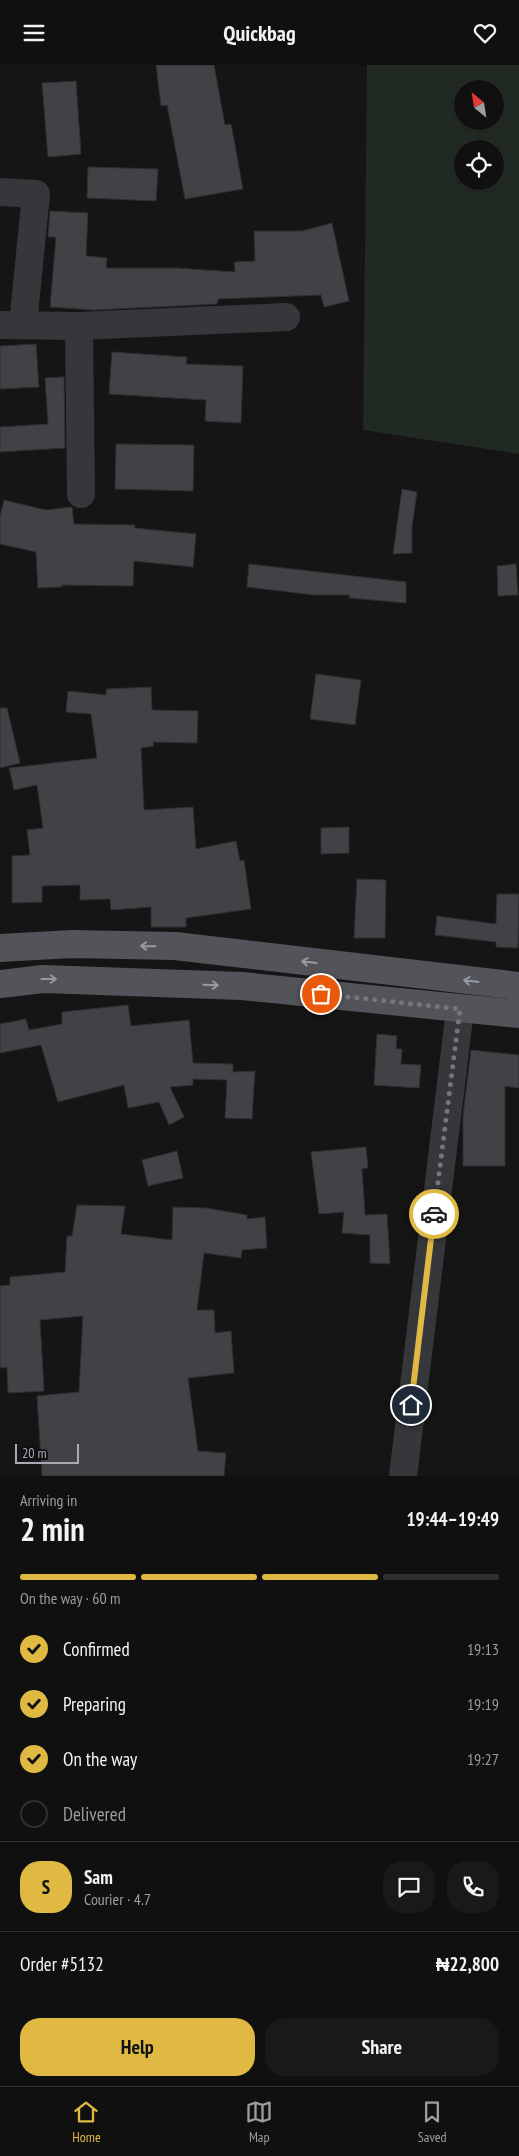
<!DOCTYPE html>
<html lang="en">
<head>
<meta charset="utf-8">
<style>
	:root { --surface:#101010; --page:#191919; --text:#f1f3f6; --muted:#9c9d9f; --line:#303030; --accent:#e0b943 }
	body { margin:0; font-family:"PT Sans Narrow",sans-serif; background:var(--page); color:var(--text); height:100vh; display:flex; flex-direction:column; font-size:19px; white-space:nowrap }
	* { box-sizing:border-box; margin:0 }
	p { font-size:16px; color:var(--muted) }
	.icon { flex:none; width:28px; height:28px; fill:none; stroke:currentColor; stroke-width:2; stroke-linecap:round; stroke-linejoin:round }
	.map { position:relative; height:1411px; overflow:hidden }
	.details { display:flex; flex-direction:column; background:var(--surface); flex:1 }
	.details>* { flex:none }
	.needle { width:32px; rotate:330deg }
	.fabs { position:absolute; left:454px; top:15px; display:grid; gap:10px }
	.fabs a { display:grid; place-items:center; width:50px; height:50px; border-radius:50%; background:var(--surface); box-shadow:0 1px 4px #0004,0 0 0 1px var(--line); font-size:25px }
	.scale { position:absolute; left:15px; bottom:12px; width:64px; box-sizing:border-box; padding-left:5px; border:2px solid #a8abb5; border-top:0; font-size:14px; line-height:18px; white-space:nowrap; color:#a8abb5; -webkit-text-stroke:4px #101011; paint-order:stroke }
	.pin { position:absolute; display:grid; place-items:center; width:42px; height:42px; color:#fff; margin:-21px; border:2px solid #fff; border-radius:50%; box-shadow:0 1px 5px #0007 }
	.courier { position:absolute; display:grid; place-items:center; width:50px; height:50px; margin:-25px; border:4px solid #e0b943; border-radius:50%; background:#fff; color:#222; box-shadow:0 1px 6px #0007 }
	.overview em { font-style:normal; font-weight:700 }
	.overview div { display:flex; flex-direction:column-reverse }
	.overview { display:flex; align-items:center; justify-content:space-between; height:85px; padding:0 20px }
	h1 { font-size:32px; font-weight:700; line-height:38px }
	.bar { display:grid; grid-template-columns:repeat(4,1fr); gap:8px 5px; align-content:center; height:60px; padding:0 20px }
	.bar i { height:6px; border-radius:4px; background:var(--line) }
	.bar .current { background:var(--accent) }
	.bar p { grid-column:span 4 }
	.line { display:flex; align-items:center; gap:12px; padding:0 20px; border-top:1px solid var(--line) }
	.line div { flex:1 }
	.round { display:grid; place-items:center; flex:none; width:52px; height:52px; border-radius:20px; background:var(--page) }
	ol { padding:0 20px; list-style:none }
	li { display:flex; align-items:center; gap:15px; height:55px }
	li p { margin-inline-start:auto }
	li .icon { padding:5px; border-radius:50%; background:var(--accent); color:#111; stroke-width:4 }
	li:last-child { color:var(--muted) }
	li i { width:28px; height:28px; border:2px solid var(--line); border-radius:50% }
	.primary-button { display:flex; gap:10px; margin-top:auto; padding:10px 20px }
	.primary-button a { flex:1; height:58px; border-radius:20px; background:var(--accent); color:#111; font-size:20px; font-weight:700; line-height:58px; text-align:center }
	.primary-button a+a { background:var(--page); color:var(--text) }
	header { display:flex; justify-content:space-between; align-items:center; height:65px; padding:0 20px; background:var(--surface); font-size:22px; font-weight:700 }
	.menu { display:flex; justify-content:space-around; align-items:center; height:70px; border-top:1px solid var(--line); background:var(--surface); font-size:14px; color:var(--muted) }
	.menu a { display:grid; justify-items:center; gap:2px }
	.menu .current { color:var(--accent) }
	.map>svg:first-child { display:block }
</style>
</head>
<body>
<header><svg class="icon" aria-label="menu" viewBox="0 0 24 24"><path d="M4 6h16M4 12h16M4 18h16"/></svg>Quickbag<svg class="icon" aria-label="heart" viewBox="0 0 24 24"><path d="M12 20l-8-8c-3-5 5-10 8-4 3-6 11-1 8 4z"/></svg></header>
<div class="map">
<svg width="519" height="1411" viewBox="0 0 519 1411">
	<rect width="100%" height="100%" fill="#151516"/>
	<!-- green -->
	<path fill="#212923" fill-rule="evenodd" d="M 367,0 L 519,0 L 519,389 L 363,365 ZM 462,24 L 495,24 L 495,56 L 462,56 ZM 462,84 L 495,84 L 495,116 L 462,116 Z"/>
	<!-- building -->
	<path fill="#424246" stroke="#2f2f32" d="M 156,0 L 214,0 L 225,60 L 231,59 L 243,124 L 185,134 L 167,40 L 161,41 Z
		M 76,16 L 81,89 L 48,92 L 42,18 Z
		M 88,102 L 158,104 L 156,136 L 87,133 Z
		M 50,146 L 88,148 L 86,191 L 107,193 L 106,203 L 176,203 L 235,207 L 234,197 L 255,196 L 254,166 L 302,166 L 332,158 L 349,236 L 324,242 L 321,230 L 218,234 L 217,239 L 93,245 L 50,242 L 56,172 L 48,172 Z
		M 36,279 L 39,322 L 0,324 L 0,281 Z
		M 112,287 L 187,292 L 186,299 L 243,301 L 241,358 L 205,356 L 206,335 L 109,329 Z
		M 64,312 L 65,383 L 0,387 L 0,362 L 48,359 L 45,313 Z
		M 116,379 L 194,380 L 193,426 L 115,424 Z
		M 402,424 L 417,427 L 412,462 L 412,488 L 393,489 Z
		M 4,435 L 46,445 L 72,442 L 74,459 L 135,460 L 134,463 L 196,469 L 193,502 L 134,496 L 133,521 L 62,520 L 62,522 L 38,523 L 36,487 L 0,479 L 0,451 Z
		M 249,499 L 406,517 L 406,538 L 349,533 L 350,530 L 314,530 L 247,522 Z
		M 516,499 L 518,530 L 498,531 L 497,501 Z
		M 316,609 L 361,615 L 355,660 L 310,654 Z
		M 151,622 L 152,645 L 198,646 L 197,678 L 153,677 L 154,681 L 141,683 L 144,745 L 193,742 L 196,784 L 236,776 L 240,796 L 244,795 L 251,844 L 186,853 L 186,862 L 151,862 L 151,842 L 111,845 L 110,834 L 80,835 L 80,820 L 42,821 L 42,837 L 12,838 L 12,791 L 30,790 L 27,765 L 43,763 L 37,720 L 14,725 L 9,703 L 97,693 L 91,649 L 66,647 L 68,626 L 106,630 L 106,624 Z
		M 0,643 L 7,643 L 20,698 L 0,703 Z
		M 349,762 L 349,788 L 321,789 L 321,763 Z
		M 357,814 L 386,815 L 385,873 L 354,873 Z
		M 497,829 L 519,829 L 518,883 L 496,882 L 496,877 L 435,870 L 437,851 L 496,859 Z
		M 128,940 L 131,961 L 189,955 L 193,998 L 233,999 L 233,1007 L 255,1006 L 252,1054 L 225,1053 L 227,1015 L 193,1014 L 193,1020 L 170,1022 L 184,1052 L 169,1060 L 159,1037 L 128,1043 L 124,1020 L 58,1037 L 41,980 L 0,988 L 0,959 L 26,954 L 29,965 L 62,959 L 62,947 Z
		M 377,969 L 397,971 L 396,984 L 402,984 L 401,999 L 421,1000 L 419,1023 L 374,1020 Z
		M 471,985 L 519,990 L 519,1023 L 505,1021 L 505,1101 L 463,1101 L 463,1050 Z
		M 366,1082 L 368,1103 L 362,1104 L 365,1150 L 387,1149 L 390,1199 L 370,1198 L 370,1170 L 342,1168 L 344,1147 L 319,1149 L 311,1087 Z
		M 177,1086 L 183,1113 L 148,1121 L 142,1095 Z
		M 77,1140 L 125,1141 L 121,1169 L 172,1175 L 173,1142 L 206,1143 L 247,1150 L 247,1154 L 265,1152 L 267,1183 L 242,1185 L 241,1193 L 204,1188 L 197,1245 L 214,1245 L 215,1268 L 231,1266 L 234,1308 L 188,1313 L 198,1386 L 226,1388 L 224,1411 L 42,1411 L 37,1331 L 79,1327 L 83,1251 L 40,1255 L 44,1326 L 8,1328 L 7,1302 L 0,1303 L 0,1221 L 10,1220 L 10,1212 L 65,1207 L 67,1171 L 72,1171 Z"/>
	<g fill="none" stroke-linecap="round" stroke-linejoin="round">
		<!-- minor -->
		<path stroke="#36373b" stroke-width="28" d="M 0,127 L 36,129 L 23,259
			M 0,260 L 79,261 L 286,252
			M 79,261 L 81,429
			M 403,1411 L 460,945"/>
		<!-- major -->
		<path stroke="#53535a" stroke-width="28" d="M 0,883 L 72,879 L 175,881 L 519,921
			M 0,919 L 43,914 L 242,921 L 519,949"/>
	</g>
	<!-- one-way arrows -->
	<defs><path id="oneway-shaft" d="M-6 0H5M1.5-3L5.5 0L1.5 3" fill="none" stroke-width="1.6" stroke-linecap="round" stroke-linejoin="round" transform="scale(1.25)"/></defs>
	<g stroke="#9799a3">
		<use href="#oneway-shaft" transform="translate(148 881) rotate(-179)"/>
		<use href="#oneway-shaft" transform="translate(309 897) rotate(-173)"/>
		<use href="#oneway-shaft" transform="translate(49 914)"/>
		<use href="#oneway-shaft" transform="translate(471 916) rotate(-173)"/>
		<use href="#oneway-shaft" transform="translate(211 920) rotate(2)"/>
	</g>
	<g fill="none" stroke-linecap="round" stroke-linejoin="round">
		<!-- done -->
		<path stroke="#75767d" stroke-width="5" stroke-dasharray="0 9" d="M 321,929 L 460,944 L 434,1149"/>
		<!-- route -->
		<path stroke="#e0b943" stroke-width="6" d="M 411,1340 L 434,1149"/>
	</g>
</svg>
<div class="fabs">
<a><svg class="needle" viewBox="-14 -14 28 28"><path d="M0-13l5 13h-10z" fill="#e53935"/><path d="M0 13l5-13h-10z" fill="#9c9d9f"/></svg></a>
<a><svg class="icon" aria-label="locate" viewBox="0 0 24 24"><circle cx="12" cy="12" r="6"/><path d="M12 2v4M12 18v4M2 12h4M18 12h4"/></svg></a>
</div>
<div class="scale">20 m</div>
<div class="pin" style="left:321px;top:929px;background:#ea580c"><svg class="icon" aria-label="bag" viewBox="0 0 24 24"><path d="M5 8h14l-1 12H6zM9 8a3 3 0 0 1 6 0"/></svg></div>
<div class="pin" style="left:411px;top:1340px;background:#1f2937"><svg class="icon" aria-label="home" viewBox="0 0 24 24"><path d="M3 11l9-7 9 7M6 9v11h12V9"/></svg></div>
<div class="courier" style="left:434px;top:1149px"><svg class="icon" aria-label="car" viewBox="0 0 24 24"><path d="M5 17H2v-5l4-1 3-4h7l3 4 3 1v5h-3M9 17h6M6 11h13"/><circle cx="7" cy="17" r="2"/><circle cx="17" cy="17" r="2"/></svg></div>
</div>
<section class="details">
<div class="overview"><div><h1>2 min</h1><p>Arriving in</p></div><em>19:44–19:49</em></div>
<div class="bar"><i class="current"></i><i class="current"></i><i class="current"></i><i></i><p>On the way · 60 m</p></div>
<ol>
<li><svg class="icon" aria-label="check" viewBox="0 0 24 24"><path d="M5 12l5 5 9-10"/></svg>Confirmed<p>19:13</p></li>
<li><svg class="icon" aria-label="check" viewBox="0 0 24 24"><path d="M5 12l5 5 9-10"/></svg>Preparing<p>19:19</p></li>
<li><svg class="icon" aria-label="check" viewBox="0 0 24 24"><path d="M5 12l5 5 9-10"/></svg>On the way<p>19:27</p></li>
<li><i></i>Delivered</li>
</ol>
<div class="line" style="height:90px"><b class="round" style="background:var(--accent);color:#111">S</b><div><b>Sam</b><p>Courier · 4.7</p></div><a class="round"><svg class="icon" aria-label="chat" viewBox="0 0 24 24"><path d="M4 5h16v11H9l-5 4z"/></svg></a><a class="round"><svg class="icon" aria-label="phone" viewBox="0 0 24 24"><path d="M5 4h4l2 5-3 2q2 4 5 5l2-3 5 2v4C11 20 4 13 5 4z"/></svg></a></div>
<div class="line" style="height:65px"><div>Order #5132</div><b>₦22,800</b></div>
<div class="primary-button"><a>Help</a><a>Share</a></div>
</section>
<nav class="menu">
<a class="current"><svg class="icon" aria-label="home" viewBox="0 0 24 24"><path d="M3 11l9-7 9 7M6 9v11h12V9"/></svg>Home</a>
<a><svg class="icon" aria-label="map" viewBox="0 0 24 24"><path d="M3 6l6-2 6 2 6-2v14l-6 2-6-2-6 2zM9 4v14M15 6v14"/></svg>Map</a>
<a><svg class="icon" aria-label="saved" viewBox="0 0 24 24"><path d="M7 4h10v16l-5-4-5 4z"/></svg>Saved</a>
</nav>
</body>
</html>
